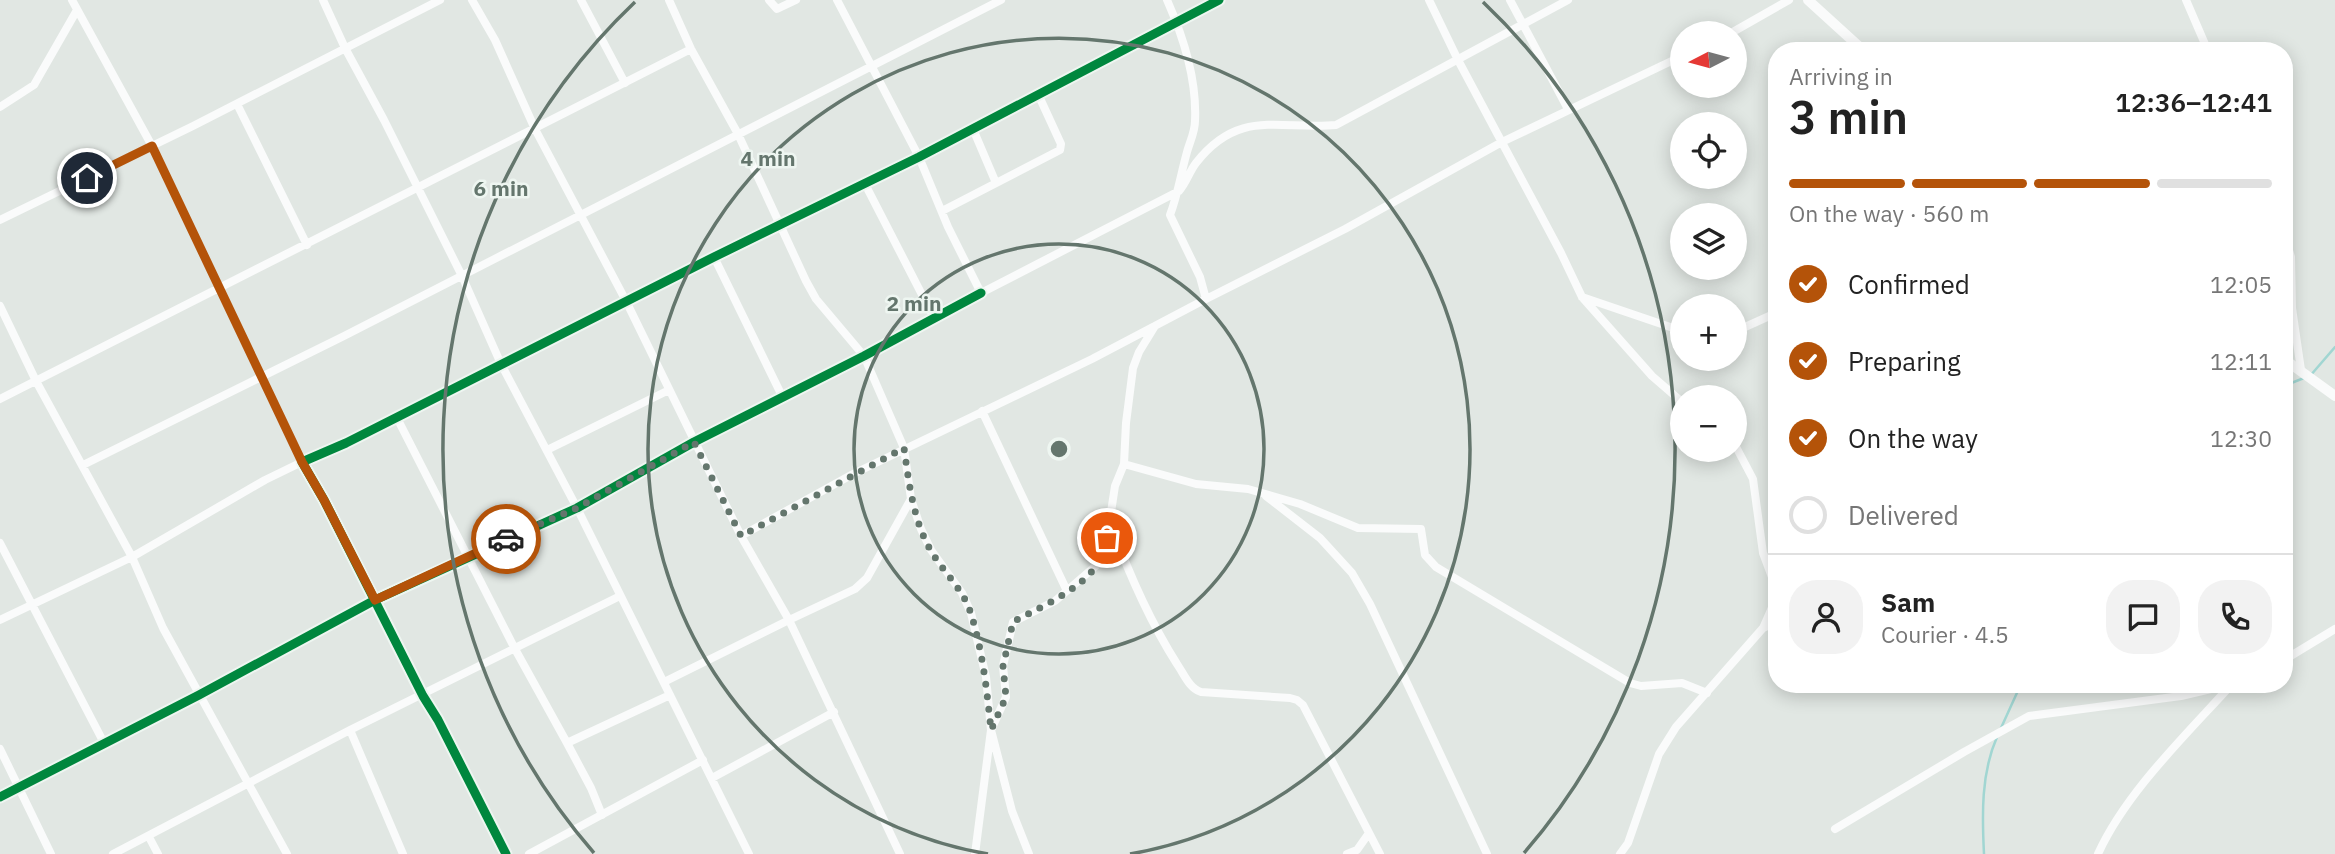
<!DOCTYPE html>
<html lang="en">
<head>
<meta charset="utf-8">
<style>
	:root { --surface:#fff; --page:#f2f2f2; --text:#222; --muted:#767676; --line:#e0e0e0; --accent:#b45309 }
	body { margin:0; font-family:"IBM Plex Sans",sans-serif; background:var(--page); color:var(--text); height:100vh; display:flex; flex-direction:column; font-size:26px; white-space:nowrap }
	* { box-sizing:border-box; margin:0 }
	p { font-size:23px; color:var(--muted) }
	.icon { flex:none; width:38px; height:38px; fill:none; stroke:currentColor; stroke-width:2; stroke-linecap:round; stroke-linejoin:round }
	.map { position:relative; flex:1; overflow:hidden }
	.drawer { position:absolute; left:1768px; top:42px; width:525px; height:651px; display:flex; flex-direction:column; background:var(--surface); border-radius:28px; box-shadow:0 4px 18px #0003 }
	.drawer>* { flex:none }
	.needle { width:46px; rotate:264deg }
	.fabs { position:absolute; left:1670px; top:21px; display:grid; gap:14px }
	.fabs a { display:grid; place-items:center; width:77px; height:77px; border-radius:50%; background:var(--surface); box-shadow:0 4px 18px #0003; font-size:35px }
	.pin { position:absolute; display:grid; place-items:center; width:60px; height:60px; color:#fff; margin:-30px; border:4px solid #fff; border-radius:50%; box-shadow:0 2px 7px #0007 }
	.courier { position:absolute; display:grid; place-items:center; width:70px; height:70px; margin:-35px; border:5px solid #b45309; border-radius:50%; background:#fff; color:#222; box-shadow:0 2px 9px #0007 }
	.summary em { font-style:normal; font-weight:600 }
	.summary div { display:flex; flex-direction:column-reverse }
	.summary { display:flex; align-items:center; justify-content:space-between; height:119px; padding:0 21px }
	h1 { font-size:46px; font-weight:600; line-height:52px }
	.bar { display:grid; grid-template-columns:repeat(4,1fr); gap:10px 7px; align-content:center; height:84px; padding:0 21px }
	.bar i { height:9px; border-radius:5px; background:var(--line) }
	.bar .active { background:var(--accent) }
	.bar p { grid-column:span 4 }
	.line { display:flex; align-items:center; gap:18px; padding:0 21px; border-top:2px solid var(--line) }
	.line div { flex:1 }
	.round { display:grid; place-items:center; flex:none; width:74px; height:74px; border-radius:28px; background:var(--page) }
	ol { padding:0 21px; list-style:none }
	li { display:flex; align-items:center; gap:21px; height:77px }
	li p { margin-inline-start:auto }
	li .icon { padding:7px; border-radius:50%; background:var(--accent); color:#fff; stroke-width:4 }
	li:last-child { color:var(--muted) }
	li i { width:38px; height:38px; border:4px solid var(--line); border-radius:50% }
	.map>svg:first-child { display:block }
</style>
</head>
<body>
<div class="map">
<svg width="2335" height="854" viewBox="0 0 2335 854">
	<rect width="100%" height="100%" fill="#e1e7e3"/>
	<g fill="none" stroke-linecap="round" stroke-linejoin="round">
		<!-- stream -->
		<path stroke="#a1d6d2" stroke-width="2.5" d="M 2310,376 L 2335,347
			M 2284,386 L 2304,378
			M 2001,728 L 2021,684
			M 1984,854 C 1982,815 1981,773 1997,737"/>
		<!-- minor -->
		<path stroke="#fafbfb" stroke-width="8" d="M 323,0 L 345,48 L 384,120 L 462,276 L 501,364 L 577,508 L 749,854
			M 472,0 L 495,40 L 535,129 L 626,301 L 741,536 L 789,620 L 855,589 L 867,578 L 911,499
			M 581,0 L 625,83
			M 669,0 L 691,49 L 738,134 L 806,281 L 816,299 L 864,356 L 904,448 L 911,499 L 921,529 L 931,550 L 962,593 L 971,613 L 986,677 L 991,730 L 1012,811 L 1029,854
			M 769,0 L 777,9 L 796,0
			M 837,0 L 919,157 L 948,227 L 981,293 L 1179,191 C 1187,182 1189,172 1196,163 C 1239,108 1279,130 1336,125 L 1568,0
			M 1429,0 L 1458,60 L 1561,253 L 1582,297 L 1652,376 L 1682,402
			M 1510,0 L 1568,109
			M 2186,0 L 2208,51
			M 1731,33 L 1789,0
			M 237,104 L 307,245
			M 0,107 L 34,85 L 77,10
			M 973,129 L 996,183
			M 865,184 L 934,318
			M 942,211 L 1060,150 L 1061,144 L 1038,94
			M 0,220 L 193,126 L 440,0
			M 2284,234 L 2291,257 L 2292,308 L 2301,370
			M 714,257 L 783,398
			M 1582,297 L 1682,331
			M 1206,299 L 1345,229 L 1502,142 L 1682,56
			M 0,306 L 36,381 L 132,557 L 163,628 L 287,854
			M 1734,332 L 1776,313
			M 0,399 L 691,49
			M 982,411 L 1067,591
			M 396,416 L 515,649 L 567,743
			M 1734,443 L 1753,479 L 1763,553 L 1772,577 L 1774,603 L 1763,628
			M 547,450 L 669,390
			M 1124,464 L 1196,484 L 1248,489 L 1300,504 L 1358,528 L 1421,529 L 1425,555 L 1436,567 L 1630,683 L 1641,686 L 1682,683 L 1707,693
			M 83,465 L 344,336 L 1001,0
			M 1266,496 L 1320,538 L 1352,573 L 1370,604 L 1487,854
			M 1111,525 C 1129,574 1149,620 1177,664 C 1184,674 1189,688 1201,692 L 1290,698 L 1297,700 L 1303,705 L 1380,854
			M 741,536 L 853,474 L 1092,359 L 1206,299 L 1200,277 L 1170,215 C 1178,194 1181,173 1187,152 C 1190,141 1195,132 1195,121 C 1197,80 1183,36 1167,0
			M 0,543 L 104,743
			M 0,620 L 132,557 L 265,480 L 302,462 L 152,146 L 72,0
			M 2284,660 L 2335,629
			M 664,682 L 789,620 L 900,854
			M 350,730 L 403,854
			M 0,749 L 51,854
			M 712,778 L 834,712
			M 0,797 L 199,695 L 375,600 L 577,508 L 694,442 L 864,356 L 981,293
			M 602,815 L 591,788 L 567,743 L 670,695
			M 1835,829 L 1964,752 L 2029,716 L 2181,696 L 2232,684
			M 149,837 L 158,854
			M 113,854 L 350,730 L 620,596
			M 506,854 L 438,720 L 423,696 L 324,500 L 302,462 L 346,443 L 714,257 L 919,157 L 1219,0
			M 529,854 L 703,760
			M 975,854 L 991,730 L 1006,697 L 1003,666 L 1013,622 L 1055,601 L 1098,564 L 1107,538 L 1115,486 L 1124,464 L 1126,423 L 1133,368 L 1139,352 L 1155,326
			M 1347,854 L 1357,850 L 1369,833
			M 1620,854 L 1628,843 L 1659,754 L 1676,727 L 1763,628 L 1776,622
			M 2098,854 C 2126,792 2187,734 2232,684"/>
		<!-- tertiary -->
		<path stroke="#fafbfb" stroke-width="10" d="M 1808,0 L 1864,51
			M 2284,359 L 2335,396"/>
		<!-- cycleway casing -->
		<g stroke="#eef6f1" stroke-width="13">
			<path id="cycleway" d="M 0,797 L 199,695 L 375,600 L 577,508 L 694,442 L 864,356 L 981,293
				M 506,854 L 438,720 L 423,696 L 324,500 L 302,462 L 346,443 L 714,257 L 919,157 L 1219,0"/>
		</g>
		<!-- cycleway -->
		<use href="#cycleway" stroke="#00873e" stroke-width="9"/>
	</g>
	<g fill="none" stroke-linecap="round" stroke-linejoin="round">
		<!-- done -->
		<path stroke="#64766d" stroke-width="7" stroke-dasharray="0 12.6" d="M 506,539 L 577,508 L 694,442 L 741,536 L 904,448 C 909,483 913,520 931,551 C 944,573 964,590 971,614 C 983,652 987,692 991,730 L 1006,697 L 1003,666 L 1013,622 C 1040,607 1079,591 1097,565 C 1103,557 1104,547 1107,538"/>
		<!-- route -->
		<path stroke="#b45309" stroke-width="9" d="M 87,178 L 152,146 L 302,462 L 324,500 L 375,600 L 506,539"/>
	</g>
	<!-- distance rings -->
	<g fill="none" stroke="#64766d" stroke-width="3.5">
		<circle cx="1059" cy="449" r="205"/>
		<path d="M988 854A411 411 0 1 1 1130 854"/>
		<path d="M594 853A616 616 0 0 1 635 2M1483 2A616 616 0 0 1 1524 853"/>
	</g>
	<circle cx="1059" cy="449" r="10" fill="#64766d" stroke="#eef6f1" stroke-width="3.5"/>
	<g font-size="21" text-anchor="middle" font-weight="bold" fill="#64766d" stroke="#eef6f1" stroke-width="5" stroke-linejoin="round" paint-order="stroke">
		<text x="768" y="166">4 min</text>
		<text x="501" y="196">6 min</text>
		<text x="914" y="311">2 min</text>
	</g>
</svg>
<div class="fabs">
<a><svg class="needle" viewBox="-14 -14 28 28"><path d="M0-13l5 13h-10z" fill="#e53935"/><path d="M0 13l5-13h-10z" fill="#767676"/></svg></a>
<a><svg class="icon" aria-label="locate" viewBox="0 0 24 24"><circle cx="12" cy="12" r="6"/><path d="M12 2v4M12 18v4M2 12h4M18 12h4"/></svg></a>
<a><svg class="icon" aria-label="layers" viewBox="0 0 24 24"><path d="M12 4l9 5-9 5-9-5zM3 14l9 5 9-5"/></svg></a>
<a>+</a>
<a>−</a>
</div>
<div class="pin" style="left:1107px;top:538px;background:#ea580c"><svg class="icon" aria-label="bag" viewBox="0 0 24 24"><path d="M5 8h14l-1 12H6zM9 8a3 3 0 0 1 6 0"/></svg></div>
<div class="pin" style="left:87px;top:178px;background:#1f2937"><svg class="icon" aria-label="home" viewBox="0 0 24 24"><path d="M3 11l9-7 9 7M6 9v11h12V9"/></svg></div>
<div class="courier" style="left:506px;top:539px"><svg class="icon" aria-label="car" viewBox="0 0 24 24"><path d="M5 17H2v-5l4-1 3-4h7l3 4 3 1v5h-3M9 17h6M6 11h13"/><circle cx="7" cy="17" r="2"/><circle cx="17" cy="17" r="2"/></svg></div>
<section class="drawer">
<div class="summary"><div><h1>3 min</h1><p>Arriving in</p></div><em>12:36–12:41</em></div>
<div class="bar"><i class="active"></i><i class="active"></i><i class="active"></i><i></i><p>On the way · 560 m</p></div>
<ol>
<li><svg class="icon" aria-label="check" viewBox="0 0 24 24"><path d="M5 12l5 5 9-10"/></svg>Confirmed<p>12:05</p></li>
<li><svg class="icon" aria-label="check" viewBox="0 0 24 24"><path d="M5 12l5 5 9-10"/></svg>Preparing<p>12:11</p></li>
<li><svg class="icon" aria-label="check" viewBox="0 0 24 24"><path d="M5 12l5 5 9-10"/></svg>On the way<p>12:30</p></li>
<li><i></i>Delivered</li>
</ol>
<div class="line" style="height:126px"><a class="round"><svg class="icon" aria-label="person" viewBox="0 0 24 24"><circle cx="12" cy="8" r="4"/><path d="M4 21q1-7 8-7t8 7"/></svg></a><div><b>Sam</b><p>Courier · 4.5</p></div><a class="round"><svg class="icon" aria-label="chat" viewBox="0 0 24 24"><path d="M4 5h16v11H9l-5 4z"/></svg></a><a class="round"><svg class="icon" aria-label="phone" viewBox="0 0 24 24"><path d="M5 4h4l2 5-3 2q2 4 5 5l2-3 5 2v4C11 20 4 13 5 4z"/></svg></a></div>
</section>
</div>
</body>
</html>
